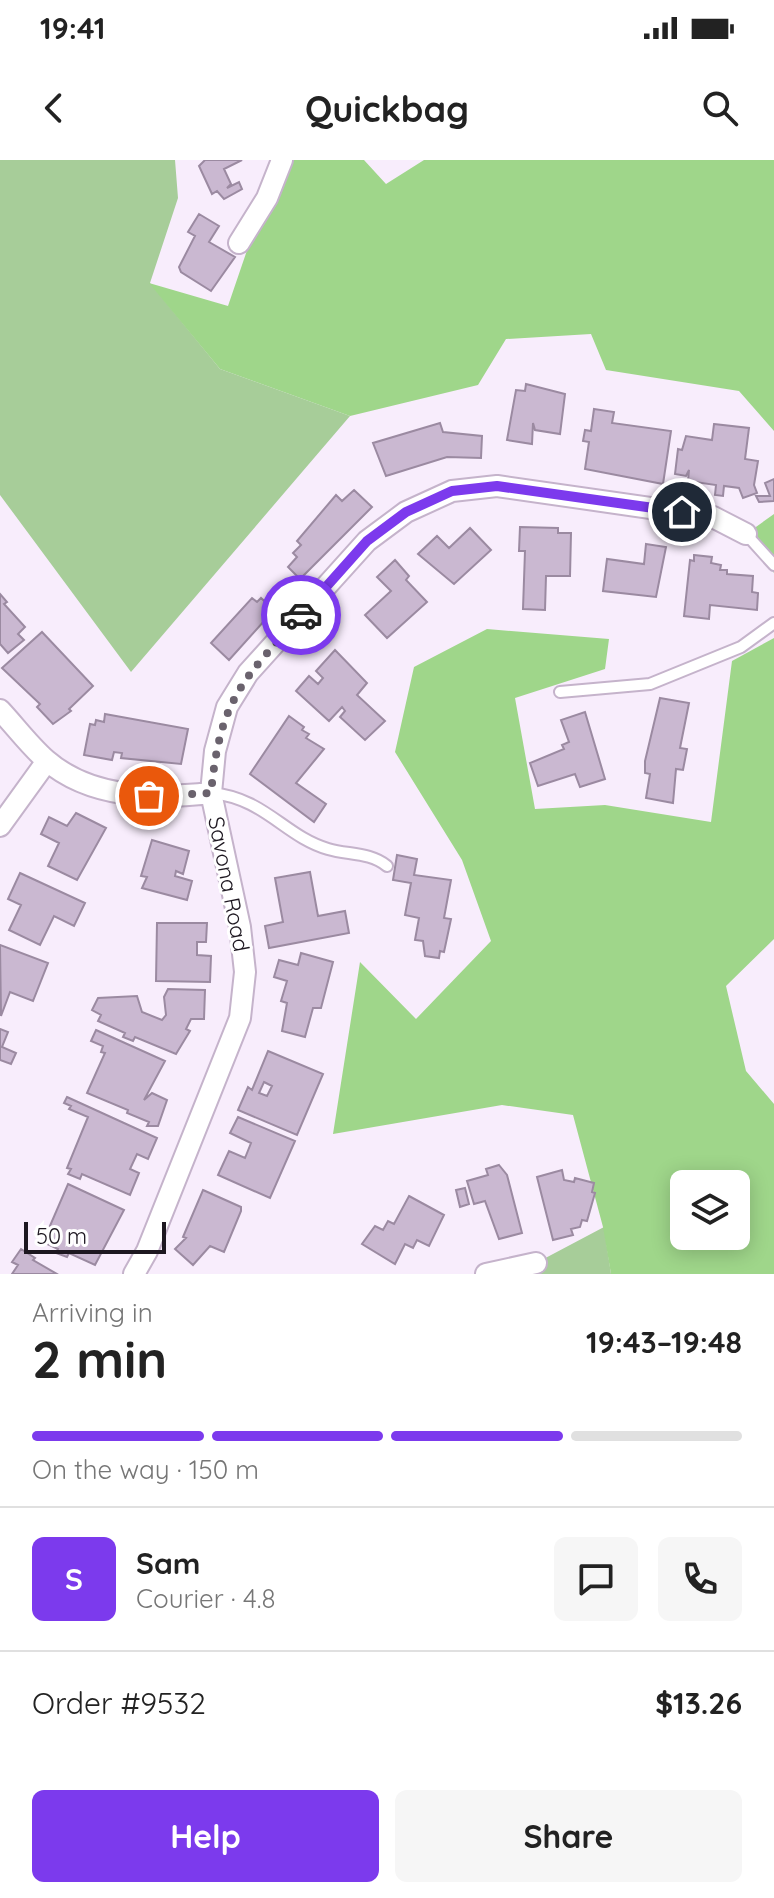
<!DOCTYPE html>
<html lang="en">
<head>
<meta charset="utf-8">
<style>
	:root { --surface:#fff; --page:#f6f6f6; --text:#222; --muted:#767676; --line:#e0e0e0; --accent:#7c3aed }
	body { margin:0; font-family:Quicksand,sans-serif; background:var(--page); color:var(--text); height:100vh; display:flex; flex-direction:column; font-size:30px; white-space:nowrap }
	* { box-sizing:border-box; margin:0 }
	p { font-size:26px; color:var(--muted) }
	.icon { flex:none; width:44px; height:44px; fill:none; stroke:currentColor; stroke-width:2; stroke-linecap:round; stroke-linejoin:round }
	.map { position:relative; height:1114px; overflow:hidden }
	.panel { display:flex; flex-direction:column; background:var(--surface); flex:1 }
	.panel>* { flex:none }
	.tools { position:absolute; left:670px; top:1010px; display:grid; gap:16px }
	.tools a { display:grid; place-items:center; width:80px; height:80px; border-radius:12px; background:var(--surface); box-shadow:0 4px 20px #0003; font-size:40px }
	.scale { position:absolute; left:24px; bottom:20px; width:142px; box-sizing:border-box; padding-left:8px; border:4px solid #1d1720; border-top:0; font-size:22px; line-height:28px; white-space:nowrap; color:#1d1720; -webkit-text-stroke:6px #fff; paint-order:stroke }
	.pin { position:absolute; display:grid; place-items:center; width:68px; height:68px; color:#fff; margin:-34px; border:4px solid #fff; border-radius:50%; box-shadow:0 2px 8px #0007 }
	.courier { position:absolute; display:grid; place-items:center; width:80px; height:80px; margin:-40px; border:6px solid #7c3aed; border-radius:50%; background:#fff; color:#222; box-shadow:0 2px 10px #0007 }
	.overview em { font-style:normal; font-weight:700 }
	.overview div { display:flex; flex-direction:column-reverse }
	.overview { display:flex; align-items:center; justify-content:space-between; height:136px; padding:0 32px }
	h1 { font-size:52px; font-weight:700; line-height:60px }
	.bar { display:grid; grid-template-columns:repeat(4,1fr); gap:12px 8px; align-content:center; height:96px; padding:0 32px }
	.bar i { height:10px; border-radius:6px; background:var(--line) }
	.bar .on { background:var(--accent) }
	.bar p { grid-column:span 4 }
	.line { display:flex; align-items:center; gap:20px; padding:0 32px; border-top:2px solid var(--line) }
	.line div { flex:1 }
	.round { display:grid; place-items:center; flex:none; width:84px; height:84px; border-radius:12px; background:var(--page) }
	.action { display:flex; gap:16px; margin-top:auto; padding:16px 32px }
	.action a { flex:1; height:92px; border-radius:12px; background:var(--accent); color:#fff; font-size:32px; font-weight:700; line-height:92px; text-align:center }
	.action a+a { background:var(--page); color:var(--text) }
	.status { display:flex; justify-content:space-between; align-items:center; height:56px; padding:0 40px; background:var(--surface); direction:ltr }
	.status svg { height:22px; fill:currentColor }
	header { display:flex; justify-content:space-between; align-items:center; height:104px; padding:0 32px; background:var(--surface); font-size:36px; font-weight:700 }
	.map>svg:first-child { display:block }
</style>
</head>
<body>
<div class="status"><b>19:41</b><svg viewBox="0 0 49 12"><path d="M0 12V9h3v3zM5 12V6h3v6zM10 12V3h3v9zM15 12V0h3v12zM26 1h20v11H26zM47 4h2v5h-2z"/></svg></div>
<header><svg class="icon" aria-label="back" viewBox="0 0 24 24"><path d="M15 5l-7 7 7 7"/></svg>Quickbag<svg class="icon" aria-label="search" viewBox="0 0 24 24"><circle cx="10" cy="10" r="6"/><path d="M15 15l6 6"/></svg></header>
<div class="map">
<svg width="774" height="1114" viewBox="0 0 774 1114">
	<rect width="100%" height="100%" fill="#f8edfc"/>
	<!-- green -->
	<path fill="#a7cd99" d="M 0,0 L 175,0 L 178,38 L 150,123 L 220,209 L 350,256 L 131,512 L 0,335 Z
		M 604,1067 L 611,1114 L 486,1114 L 536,1103 Z"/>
	<!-- forest -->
	<path fill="#9fd68a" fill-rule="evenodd" d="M 293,0 L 364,0 L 386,24 L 424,0 L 774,0 L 774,271 L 739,231 L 606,210 L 591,174 L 506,179 L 478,225 L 350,256 L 220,209 L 149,123 L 228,146 L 256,64 Z
		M 774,354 L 774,413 L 746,374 Z
		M 487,469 L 609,479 L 605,509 L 515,538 L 535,649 L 605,645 L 711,662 L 732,501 L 774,478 L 774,779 L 726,826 L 746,911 L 774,944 L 774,1114 L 611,1114 L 603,1067 L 573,955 L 502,945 L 333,974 L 360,802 L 416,859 L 491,781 L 462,700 L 395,592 L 414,507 ZM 684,1024 L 736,1024 L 736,1076 L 684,1076 Z"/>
	<!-- building -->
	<path fill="#cab8d1" stroke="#9b8aa1" stroke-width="2" fill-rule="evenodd" d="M 205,0 L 242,0 L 224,9 L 231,24 L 227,28 L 239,22 L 242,29 L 224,39 L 217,31 L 212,34 L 199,6 Z
		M 199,54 L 219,66 L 209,82 L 235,97 L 211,131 L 181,112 L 179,107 L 195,76 L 188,72 Z
		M 526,224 L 565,234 L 560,274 L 535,270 L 533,263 L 532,284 L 507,280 L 516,230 L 525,231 Z
		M 594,249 L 614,252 L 612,263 L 671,271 L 663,324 L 585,309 L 589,282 L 583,281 L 585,270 L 591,271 Z
		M 440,263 L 443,272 L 482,276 L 481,298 L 447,297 L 386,316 L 373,283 Z
		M 714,264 L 749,268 L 745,299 L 758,301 L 754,325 L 757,333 L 743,338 L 739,328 L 724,326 L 723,336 L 715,335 L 716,325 L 688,321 L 689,310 L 686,316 L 675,314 L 678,289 L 682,290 L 686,276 L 712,280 Z
		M 774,319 L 774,341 L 759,342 L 756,336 L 770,336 L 765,323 Z
		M 354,330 L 372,347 L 300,419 L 288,407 L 297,397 L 293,393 L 301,385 L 297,381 L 336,335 L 342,341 Z
		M 520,367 L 558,368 L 558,373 L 571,373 L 570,416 L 546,416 L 545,450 L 523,449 L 525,391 L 519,391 Z
		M 470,368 L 491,390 L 454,424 L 418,394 L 437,376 L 449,388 Z
		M 646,384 L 666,387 L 656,437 L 603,431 L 607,399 L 644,404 Z
		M 694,395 L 712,397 L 711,403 L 721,405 L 720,410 L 727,410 L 727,414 L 753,416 L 752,432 L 758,433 L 757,450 L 710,445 L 709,459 L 684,456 L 690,400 L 694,401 Z
		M 395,400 L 409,416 L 406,420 L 427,442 L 387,478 L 365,455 L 391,431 L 377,417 Z
		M 0,434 L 7,442 L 4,444 L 25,467 L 18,474 L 24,480 L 8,493 L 0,484 Z
		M 252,438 L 257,442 L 261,438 L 274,450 L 229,500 L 211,483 Z
		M 42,472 L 93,526 L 69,549 L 71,551 L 53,564 L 37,547 L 40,544 L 2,508 Z
		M 335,490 L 367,523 L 357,535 L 385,561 L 365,580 L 340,557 L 345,551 L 342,547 L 329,561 L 296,531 L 309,516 L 318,524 L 323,518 L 316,511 Z
		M 660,538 L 689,543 L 680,588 L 687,589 L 683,610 L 676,609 L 673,643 L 646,638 L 650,614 L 645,613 L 645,601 Z
		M 585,552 L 605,619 L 580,627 L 575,614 L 538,626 L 530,603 L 564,589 L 562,585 L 569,582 L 561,560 Z
		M 105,554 L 188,569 L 181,604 L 121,598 L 122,593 L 114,592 L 112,600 L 84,595 L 90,564 L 95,565 L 96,560 L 104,562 Z
		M 289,556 L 304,567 L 302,570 L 309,574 L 306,578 L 324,589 L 296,623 L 326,644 L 314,662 L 250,614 Z
		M 76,653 L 106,668 L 77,720 L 48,706 L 59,683 L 41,674 L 49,657 L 67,666 Z
		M 152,680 L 189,691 L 183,714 L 176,711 L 175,716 L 192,721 L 187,740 L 142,728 L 147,717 L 141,716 Z
		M 397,695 L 417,699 L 414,715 L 451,720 L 444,758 L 451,759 L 444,792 L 440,791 L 439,798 L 425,796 L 423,781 L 415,780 L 419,758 L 405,755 L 411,723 L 393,720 Z
		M 310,712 L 318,756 L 345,751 L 349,773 L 269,788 L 265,766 L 283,762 L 275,718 Z
		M 20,713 L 85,743 L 74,766 L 54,756 L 40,785 L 9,770 L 21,745 L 8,739 Z
		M 157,763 L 207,763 L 206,782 L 197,782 L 197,795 L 211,796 L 210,822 L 156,821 Z
		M 0,785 L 48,803 L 33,841 L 10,832 L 1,856 Z
		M 301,793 L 333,802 L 321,848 L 313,848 L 305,877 L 282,871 L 287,843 L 281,841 L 287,821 L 274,817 L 279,800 L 298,805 Z
		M 168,829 L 205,830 L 204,859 L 191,859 L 186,869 L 190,871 L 176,894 L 135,877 L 133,881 L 123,877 L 125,873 L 98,861 L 101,855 L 92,850 L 98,838 L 137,836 L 142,852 L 162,860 L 166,855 L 164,837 Z
		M 0,869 L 8,872 L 2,887 L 16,893 L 11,904 L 0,900 Z
		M 96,870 L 165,901 L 144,940 L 152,933 L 167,940 L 158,966 L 147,966 L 149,962 L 127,953 L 128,950 L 87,933 L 105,893 L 101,892 L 103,886 L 91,881 Z
		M 268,891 L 323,914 L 297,975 L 238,950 L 248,927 L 252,930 ZM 264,922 L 272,926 L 267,936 L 259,933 Z
		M 67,937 L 157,978 L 148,999 L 137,994 L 130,1009 L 139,1013 L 130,1035 L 82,1014 L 80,1019 L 68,1014 L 71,1009 L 67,1008 L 88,957 L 69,949 L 71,946 L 64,943 Z
		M 238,957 L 295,981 L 270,1038 L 218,1015 L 229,991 L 245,998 L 251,983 L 230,973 Z
		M 499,1005 L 507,1015 L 522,1073 L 499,1079 L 485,1041 L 474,1044 L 467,1021 L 488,1015 L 486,1009 Z
		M 562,1010 L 564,1020 L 574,1022 L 575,1018 L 594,1023 L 592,1032 L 595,1033 L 587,1061 L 582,1060 L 580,1067 L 571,1069 L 573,1075 L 553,1080 L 537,1017 Z
		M 68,1024 L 124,1050 L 95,1105 L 69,1093 L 67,1097 L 56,1093 L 58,1089 L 43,1082 Z
		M 465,1028 L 469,1044 L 460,1047 L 456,1030 Z
		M 203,1030 L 241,1047 L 241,1051 L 224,1092 L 210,1086 L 193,1105 L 175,1089 L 186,1078 L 183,1077 Z
		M 409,1036 L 444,1055 L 429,1086 L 417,1080 L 413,1088 L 405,1084 L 395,1104 L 362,1084 L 375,1066 L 383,1070 L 388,1061 L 394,1064 Z
		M 21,1089 L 35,1098 L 33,1100 L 57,1114 L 12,1114 L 18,1105 L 12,1102 Z"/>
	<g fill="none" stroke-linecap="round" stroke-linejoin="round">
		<!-- lane casing -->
		<g stroke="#c5b3cb" stroke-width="14">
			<path id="lane" d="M 746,374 L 774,405
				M 560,532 L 650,524 L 741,487 L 774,463
				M 211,633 C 265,638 284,676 328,689 C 348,695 370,692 387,706"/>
		</g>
		<!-- street casing -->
		<g stroke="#c5b3cb" stroke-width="24">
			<path id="street" d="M 239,83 L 267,38 L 282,0
				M 0,550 C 15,566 29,585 46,600 C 91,639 155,639 211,633
				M 0,666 L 47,601
				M 134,1114 L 147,1091 L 240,858 L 245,812 L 240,767 L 211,633 L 215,591 L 227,547 L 248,513 L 367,381 L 406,352 L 452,331 L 497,326 L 713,357 L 746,374
				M 486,1114 L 536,1103"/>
		</g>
		<!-- lane -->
		<use href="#lane" stroke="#fff" stroke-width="10"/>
		<!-- street -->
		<use href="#street" stroke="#fff" stroke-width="20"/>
	</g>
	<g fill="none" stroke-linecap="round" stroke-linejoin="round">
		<!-- done -->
		<path stroke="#6a626d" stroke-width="8" stroke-dasharray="0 14.4" d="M 149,636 L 211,633 C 220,540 241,522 301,455"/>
		<!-- route -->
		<path stroke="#7c3aed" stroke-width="10" d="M 301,455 L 367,381 L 406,352 L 452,331 L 497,326 L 682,352"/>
	</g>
	<g text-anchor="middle" stroke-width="6" stroke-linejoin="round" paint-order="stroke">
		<!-- street labels -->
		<g font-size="22" fill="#1d1720" stroke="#fff">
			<text transform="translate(229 724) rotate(79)" y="8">Savona Road</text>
		</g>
	</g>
</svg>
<div class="tools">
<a><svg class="icon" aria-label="layers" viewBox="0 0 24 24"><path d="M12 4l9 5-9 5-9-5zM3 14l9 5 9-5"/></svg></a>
</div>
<div class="scale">50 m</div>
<div class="pin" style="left:149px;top:636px;background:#ea580c"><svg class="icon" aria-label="bag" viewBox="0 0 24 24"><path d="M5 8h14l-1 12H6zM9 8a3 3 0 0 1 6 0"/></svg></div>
<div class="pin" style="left:682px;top:352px;background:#1f2937"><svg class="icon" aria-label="home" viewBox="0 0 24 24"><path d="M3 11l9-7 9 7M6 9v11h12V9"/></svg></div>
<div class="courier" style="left:301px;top:455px"><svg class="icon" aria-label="car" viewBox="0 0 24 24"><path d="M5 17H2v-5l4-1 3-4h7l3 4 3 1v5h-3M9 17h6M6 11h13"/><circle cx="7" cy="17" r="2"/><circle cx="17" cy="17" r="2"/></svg></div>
</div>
<section class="panel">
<div class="overview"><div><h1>2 min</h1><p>Arriving in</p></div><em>19:43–19:48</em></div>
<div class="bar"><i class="on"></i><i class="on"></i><i class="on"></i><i></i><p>On the way · 150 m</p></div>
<div class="line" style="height:144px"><b class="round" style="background:var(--accent);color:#fff">S</b><div><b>Sam</b><p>Courier · 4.8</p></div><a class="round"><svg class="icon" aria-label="chat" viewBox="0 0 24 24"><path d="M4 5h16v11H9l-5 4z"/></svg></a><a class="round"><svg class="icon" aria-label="phone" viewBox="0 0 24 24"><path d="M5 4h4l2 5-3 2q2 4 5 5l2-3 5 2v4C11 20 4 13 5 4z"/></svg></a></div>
<div class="line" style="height:104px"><div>Order #9532</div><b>$13.26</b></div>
<div class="action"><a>Help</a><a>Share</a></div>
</section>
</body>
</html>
